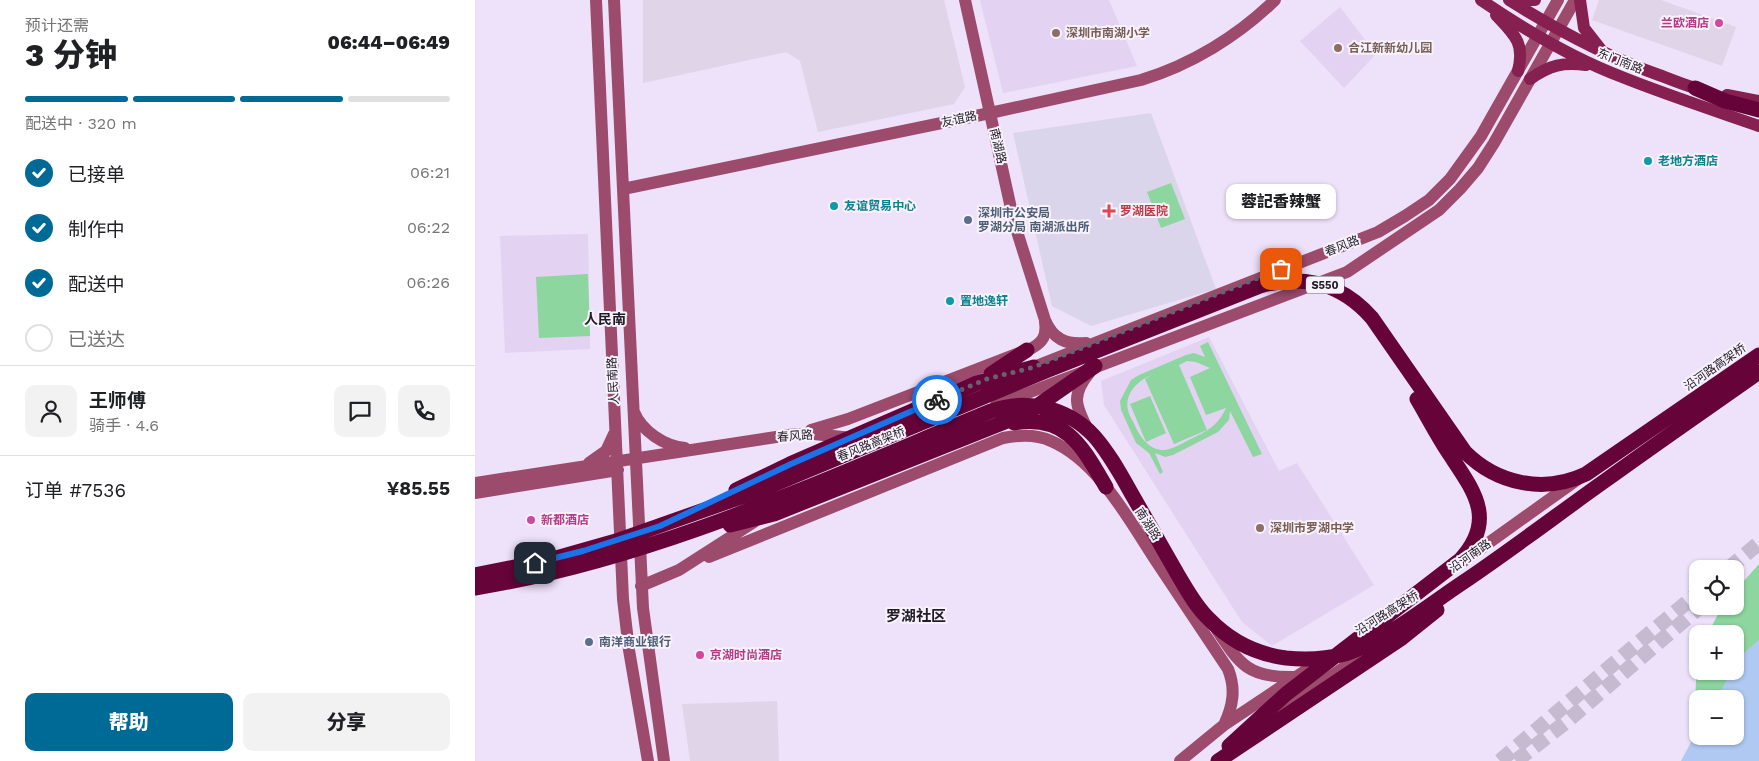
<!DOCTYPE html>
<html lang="zh">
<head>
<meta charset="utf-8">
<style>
	:root { --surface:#fff; --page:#f2f2f2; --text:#202124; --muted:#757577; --line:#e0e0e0; --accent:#006a97 }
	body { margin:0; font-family:"Work Sans","Noto Sans SC",sans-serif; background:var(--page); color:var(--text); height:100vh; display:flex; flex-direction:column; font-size:19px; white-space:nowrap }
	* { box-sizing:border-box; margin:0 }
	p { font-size:16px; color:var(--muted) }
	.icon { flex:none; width:28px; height:28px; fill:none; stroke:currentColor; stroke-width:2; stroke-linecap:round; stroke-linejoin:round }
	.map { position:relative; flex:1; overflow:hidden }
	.panel { display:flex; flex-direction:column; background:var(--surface); width:475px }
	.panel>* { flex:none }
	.buttons { position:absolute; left:1214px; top:560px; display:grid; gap:10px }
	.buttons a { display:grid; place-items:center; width:55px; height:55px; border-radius:10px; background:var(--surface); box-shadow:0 1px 4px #0004; font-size:25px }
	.pin { position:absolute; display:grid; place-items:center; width:42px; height:42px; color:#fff; margin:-21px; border-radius:10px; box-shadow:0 2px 8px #0006 }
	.courier { position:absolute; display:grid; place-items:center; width:50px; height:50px; margin:-25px; border:4px solid #1a73e8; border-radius:50%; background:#fff; color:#222; box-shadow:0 1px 6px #0007 }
	.bubble { position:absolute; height:35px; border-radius:10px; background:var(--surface); box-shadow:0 1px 4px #0004; font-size:16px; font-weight:800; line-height:35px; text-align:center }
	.summary em { font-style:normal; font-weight:800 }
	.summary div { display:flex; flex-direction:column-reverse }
	.summary { display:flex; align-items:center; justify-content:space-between; height:85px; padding:0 25px }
	h1 { font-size:32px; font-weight:800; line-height:38px }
	.bar { display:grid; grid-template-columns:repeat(4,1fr); gap:8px 5px; align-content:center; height:60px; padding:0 25px }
	.bar i { height:6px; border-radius:4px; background:var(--line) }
	.bar .on { background:var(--accent) }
	.bar p { grid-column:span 4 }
	.line { display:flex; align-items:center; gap:12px; padding:0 25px; border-top:1px solid var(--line) }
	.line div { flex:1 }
	.round { display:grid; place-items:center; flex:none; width:52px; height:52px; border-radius:10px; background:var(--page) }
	ol { padding:0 25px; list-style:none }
	li { display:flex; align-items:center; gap:15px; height:55px }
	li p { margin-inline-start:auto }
	li .icon { padding:5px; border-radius:50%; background:var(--accent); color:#fff; stroke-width:4 }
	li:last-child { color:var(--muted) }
	li i { width:28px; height:28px; border:2px solid var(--line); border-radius:50% }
	.primary-button { display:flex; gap:10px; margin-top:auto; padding:10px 25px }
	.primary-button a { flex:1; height:58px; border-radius:10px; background:var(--accent); color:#fff; font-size:20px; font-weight:800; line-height:58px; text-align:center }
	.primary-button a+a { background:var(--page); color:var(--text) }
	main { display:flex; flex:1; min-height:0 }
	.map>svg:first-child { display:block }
</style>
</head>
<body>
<main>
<section class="panel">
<div class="summary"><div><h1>3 分钟</h1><p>预计还需</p></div><em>06:44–06:49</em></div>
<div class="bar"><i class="on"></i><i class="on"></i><i class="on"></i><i></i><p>配送中 · 320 m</p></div>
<ol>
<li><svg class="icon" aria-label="check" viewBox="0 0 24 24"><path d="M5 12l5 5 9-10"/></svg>已接单<p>06:21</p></li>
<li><svg class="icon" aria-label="check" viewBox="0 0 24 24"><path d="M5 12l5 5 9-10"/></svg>制作中<p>06:22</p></li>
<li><svg class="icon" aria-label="check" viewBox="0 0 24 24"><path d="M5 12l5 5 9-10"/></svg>配送中<p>06:26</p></li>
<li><i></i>已送达</li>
</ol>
<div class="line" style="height:90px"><a class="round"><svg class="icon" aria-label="person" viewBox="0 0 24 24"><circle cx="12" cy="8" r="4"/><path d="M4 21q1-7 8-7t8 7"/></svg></a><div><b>王师傅</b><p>骑手 · 4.6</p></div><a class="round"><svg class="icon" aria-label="chat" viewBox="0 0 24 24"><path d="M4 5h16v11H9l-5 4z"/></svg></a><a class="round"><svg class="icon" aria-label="phone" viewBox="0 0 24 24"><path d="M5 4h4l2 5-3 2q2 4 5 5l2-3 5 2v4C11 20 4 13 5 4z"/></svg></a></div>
<div class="line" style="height:65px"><div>订单 #7536</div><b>¥85.55</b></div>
<div class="primary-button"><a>帮助</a><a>分享</a></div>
</section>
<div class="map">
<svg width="1284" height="761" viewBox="0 0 1284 761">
	<rect width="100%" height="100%" fill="#eee1fa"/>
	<!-- commercial -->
	<path fill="#dfd4e8" d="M 168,0 L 469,0 L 490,87 L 479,104 L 343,132 L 325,61 L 311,52 L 168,83 Z
		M 1124,0 L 1186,0 L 1261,27 L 1247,66 L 1117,20 Z
		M 302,701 L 304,761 L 215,761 L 207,704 Z"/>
	<!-- built -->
	<path fill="#e3d2f2" d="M 505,0 L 634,0 L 662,66 L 528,93 Z
		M 865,7 L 901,54 L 869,88 L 825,41 Z
		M 113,234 L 115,349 L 30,353 L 25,236 Z
		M 734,337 L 804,471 L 822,463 L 899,585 L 797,646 L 767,622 L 629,405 L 626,381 Z"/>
	<!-- medical -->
	<path fill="#dbd5eb" d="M 676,113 L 741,289 L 616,326 L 577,306 L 538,133 Z"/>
	<!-- grass -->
	<path fill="#8dd69f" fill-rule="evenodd" d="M 696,183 L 710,219 L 686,228 L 672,192 Z
		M 113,274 L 115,336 L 64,338 L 61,277 Z
		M 733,342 L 787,454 L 778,457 L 755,411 L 754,420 L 743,432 L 698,455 L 690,457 L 680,453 L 688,472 L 685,474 L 674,453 L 661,443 L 646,410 L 645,401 L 656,380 L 664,375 L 711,355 L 719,353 L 730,357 L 725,346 ZM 712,361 L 721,362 L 735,368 L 715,377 L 731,415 L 751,408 C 743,425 734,430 718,438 C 709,442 696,451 686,450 C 673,448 666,438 661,428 C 659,422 654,416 653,410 C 649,394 663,380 677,375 L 670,379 L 699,444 L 732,430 L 704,365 Z
		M 675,396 L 691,433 L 671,442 L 655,404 Z
		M 1284,564 L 1284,640 L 1264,659 L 1260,666 L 1260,634 L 1233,634 L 1247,606 L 1260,606 L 1260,591 Z
		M 1222,659 L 1222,671 L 1257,671 L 1242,699 L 1222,699 L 1222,708 L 1220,703 Z"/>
	<!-- water -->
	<path fill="#afc9f2" d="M 1284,640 L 1284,761 L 1206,761 L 1222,731 L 1222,736 L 1260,736 L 1260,699 L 1241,699 L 1257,671 L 1260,671 C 1260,658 1275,648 1284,640 Z"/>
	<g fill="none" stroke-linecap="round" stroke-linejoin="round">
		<!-- highway-tunnel -->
		<path stroke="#c5bacf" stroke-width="15" stroke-dasharray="15 8" stroke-linecap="butt" d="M 1253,569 L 1284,543
			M 1025,761 L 1163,643 L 1222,594
			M 1041,761 L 1091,722 L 1226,606"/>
		<!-- secondary -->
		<path stroke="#9c4b6c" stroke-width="12" d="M 121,0 L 148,599 L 154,650 L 173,761
			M 139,0 L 168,608 L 189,761
			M 490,0 L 539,222 L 570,320 C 578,339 591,345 611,343
			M 148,189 L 515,113 L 666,80 C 716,65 763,36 800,0
			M 551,370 L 903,232 L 930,216 L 954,200 L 975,179 L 1006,136 L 1083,0
			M 480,401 L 521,383
			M 521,405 L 872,272 L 964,210 L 985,189 L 1003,168 L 1019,143 L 1100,0
			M 159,412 C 167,431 189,446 210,448
			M 336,430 L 373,419 L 557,348 C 568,342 572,335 570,322
			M 613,430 C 600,405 596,395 615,372
			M 114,463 L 131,451 L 139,434
			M 0,483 L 321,434 L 339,434 L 377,438
			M 0,493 L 143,470
			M 234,557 L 528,438 C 544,435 561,434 576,441 C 623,461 654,520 681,561 C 705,597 729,633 753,669 C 761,689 758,706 749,725
			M 987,562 L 1103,479
			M 166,586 L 204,570 L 279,522
			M 742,630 C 765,665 774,678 819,677
			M 788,722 L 898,648
			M 705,761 L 749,725 L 839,665"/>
		<!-- primary -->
		<path stroke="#852050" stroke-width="12" d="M 1006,0 C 1050,30 1097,58 1147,77 C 1192,95 1238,110 1284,126
			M 1034,0 C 1082,30 1130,56 1184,75 C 1198,80 1213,87 1228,90
			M 1042,0 L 1060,0
			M 1105,0 L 1109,28 L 1127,51
			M 1021,15 C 1040,35 1050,43 1043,71
			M 1055,79 C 1075,65 1088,62 1111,65
			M 1252,95 L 1284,101"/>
		<!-- highway -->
		<path stroke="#660339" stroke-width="15" d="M 1220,88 L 1250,101 L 1284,110
			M 516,374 L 552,350
			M 539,423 C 592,414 608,448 631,487
			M 261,490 L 315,464 L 502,383 L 559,367
			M 255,525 L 299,514 L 552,413 L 620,366
			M 0,575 L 74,560 L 141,541 L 283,491 L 573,370 L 785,286 C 829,274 866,283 897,318 L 990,452 C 1022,484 1069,494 1111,474 L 1284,355
			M 0,588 C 180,559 348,480 516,411 C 552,398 593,408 619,436 C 635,454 647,477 659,498 C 674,524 688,549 703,575 C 712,590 721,607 734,619 C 755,641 781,654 811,658 C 831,660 851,659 870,654 C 908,642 954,605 987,583 C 1036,550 1083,514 1131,480 C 1182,443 1233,408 1284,372
			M 754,746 L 811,694 L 985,560 C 1023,519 998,490 973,452 C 962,435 952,416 942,399
			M 743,761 L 927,638 L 962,610"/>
	</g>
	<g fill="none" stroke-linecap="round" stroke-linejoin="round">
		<!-- done -->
		<path stroke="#696170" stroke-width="5" stroke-dasharray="0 9" d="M 462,400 L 512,379 L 559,367 L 806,269"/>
		<!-- route -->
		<path stroke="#1a73e8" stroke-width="6" d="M 60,563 L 108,551 L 185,526 L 316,464 L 462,400"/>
	</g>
	<!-- markers -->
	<g fill="#d1479c" stroke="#f7f2fc" stroke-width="2">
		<circle cx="1244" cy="23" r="5"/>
		<circle cx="56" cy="520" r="5"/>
		<circle cx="225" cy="655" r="5"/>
	</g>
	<g fill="#8d6e63" stroke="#f7f2fc" stroke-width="2">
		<circle cx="581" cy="33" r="5"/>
		<circle cx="863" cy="48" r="5"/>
		<circle cx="785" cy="528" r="5"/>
	</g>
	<g fill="#0f9aa8" stroke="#f7f2fc" stroke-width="2">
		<circle cx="1173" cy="161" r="5"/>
		<circle cx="359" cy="206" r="5"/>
		<circle cx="475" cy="301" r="5"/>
	</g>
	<path fill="#e0444e" stroke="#f7f2fc" stroke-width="2" d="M631.5 203.5h5v5h5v5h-5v5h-5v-5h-5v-5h5z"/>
	<g fill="#5c6f8a" stroke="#f7f2fc" stroke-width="2">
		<circle cx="493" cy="220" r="5"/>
		<circle cx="114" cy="642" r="5"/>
	</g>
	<g text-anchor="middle" stroke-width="4" stroke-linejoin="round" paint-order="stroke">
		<!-- shield labels -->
		<rect fill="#f7f2fc" stroke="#615c66" stroke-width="1" x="831" y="276.5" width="38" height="17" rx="4"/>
		<g font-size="11" font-weight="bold" fill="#211c25">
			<text x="850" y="289">S550</text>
		</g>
		<!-- hotel labels -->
		<g font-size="12" font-weight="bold" fill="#b23c85" stroke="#f7f2fc" text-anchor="start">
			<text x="1234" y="27" text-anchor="end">兰欧酒店</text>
			<text x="66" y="524">新都酒店</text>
			<text x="235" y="659">京湖时尚酒店</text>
		</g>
		<!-- education labels -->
		<g font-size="12" font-weight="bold" fill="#785e54" stroke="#f7f2fc" text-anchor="start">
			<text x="591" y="37">深圳市南湖小学</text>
			<text x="873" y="52">合江新新幼儿园</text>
			<text x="795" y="532">深圳市罗湖中学</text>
		</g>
		<!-- street labels -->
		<g font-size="12" fill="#211c25" stroke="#f7f2fc">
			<text transform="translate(1145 61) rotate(22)" y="4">东门南路</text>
			<text transform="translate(484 119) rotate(-12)" y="4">友谊路</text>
			<text transform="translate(523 146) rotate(77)" y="4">南湖路</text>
			<text transform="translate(867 246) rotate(-21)" y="4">春风路</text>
			<text transform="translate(1240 367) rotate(-35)" y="4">沿河路高架桥</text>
			<text transform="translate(138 381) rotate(-93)" y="4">人民南路</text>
			<text transform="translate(320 436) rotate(-4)" y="4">春风路</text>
			<text transform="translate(396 444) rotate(-22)" y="4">春风路高架桥</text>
			<text transform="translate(673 524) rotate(57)" y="4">南湖路</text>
			<text transform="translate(995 556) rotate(-35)" y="4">沿河南路</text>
			<text transform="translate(912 613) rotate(-32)" y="4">沿河路高架桥</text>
		</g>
		<!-- culture labels -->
		<g font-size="12" font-weight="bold" fill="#0d838f" stroke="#f7f2fc" text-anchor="start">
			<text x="1183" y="165">老地方酒店</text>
			<text x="369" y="210">友谊贸易中心</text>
			<text x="485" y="305">置地逸轩</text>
		</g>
		<!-- health labels -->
		<g font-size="12" font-weight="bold" fill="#be3a42" stroke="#f7f2fc" text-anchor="start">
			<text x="645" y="215">罗湖医院</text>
		</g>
		<!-- service labels -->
		<g font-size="12" font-weight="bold" fill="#4e5e75" stroke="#f7f2fc" text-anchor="start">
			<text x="503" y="217">深圳市公安局<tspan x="503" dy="14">罗湖分局 南湖派出所</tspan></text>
			<text x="124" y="646">南洋商业银行</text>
		</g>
		<!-- neighbourhood labels -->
		<g font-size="14" font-weight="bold" fill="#211c25" stroke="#f7f2fc">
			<text x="130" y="324">人民南</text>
		</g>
		<!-- quarter labels -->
		<g font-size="15" font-weight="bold" fill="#211c25" stroke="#f7f2fc">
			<text x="441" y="621">罗湖社区</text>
		</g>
	</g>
</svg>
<div class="buttons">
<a><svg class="icon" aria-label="locate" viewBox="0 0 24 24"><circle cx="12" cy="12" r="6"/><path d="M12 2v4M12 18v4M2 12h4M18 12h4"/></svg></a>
<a>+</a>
<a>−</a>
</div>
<div class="pin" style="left:806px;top:269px;background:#ea580c"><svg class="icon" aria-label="bag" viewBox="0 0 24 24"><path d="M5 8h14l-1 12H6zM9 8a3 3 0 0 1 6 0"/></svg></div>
<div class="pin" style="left:60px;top:563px;background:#1f2937"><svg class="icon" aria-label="home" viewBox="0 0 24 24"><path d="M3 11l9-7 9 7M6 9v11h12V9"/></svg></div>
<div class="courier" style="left:462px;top:400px"><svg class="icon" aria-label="bike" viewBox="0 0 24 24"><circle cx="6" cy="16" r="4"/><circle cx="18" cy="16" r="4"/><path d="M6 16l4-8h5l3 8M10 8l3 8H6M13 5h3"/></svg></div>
<div class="bubble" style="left:751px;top:184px;width:110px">蓉記香辣蟹</div>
</div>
</main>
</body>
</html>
